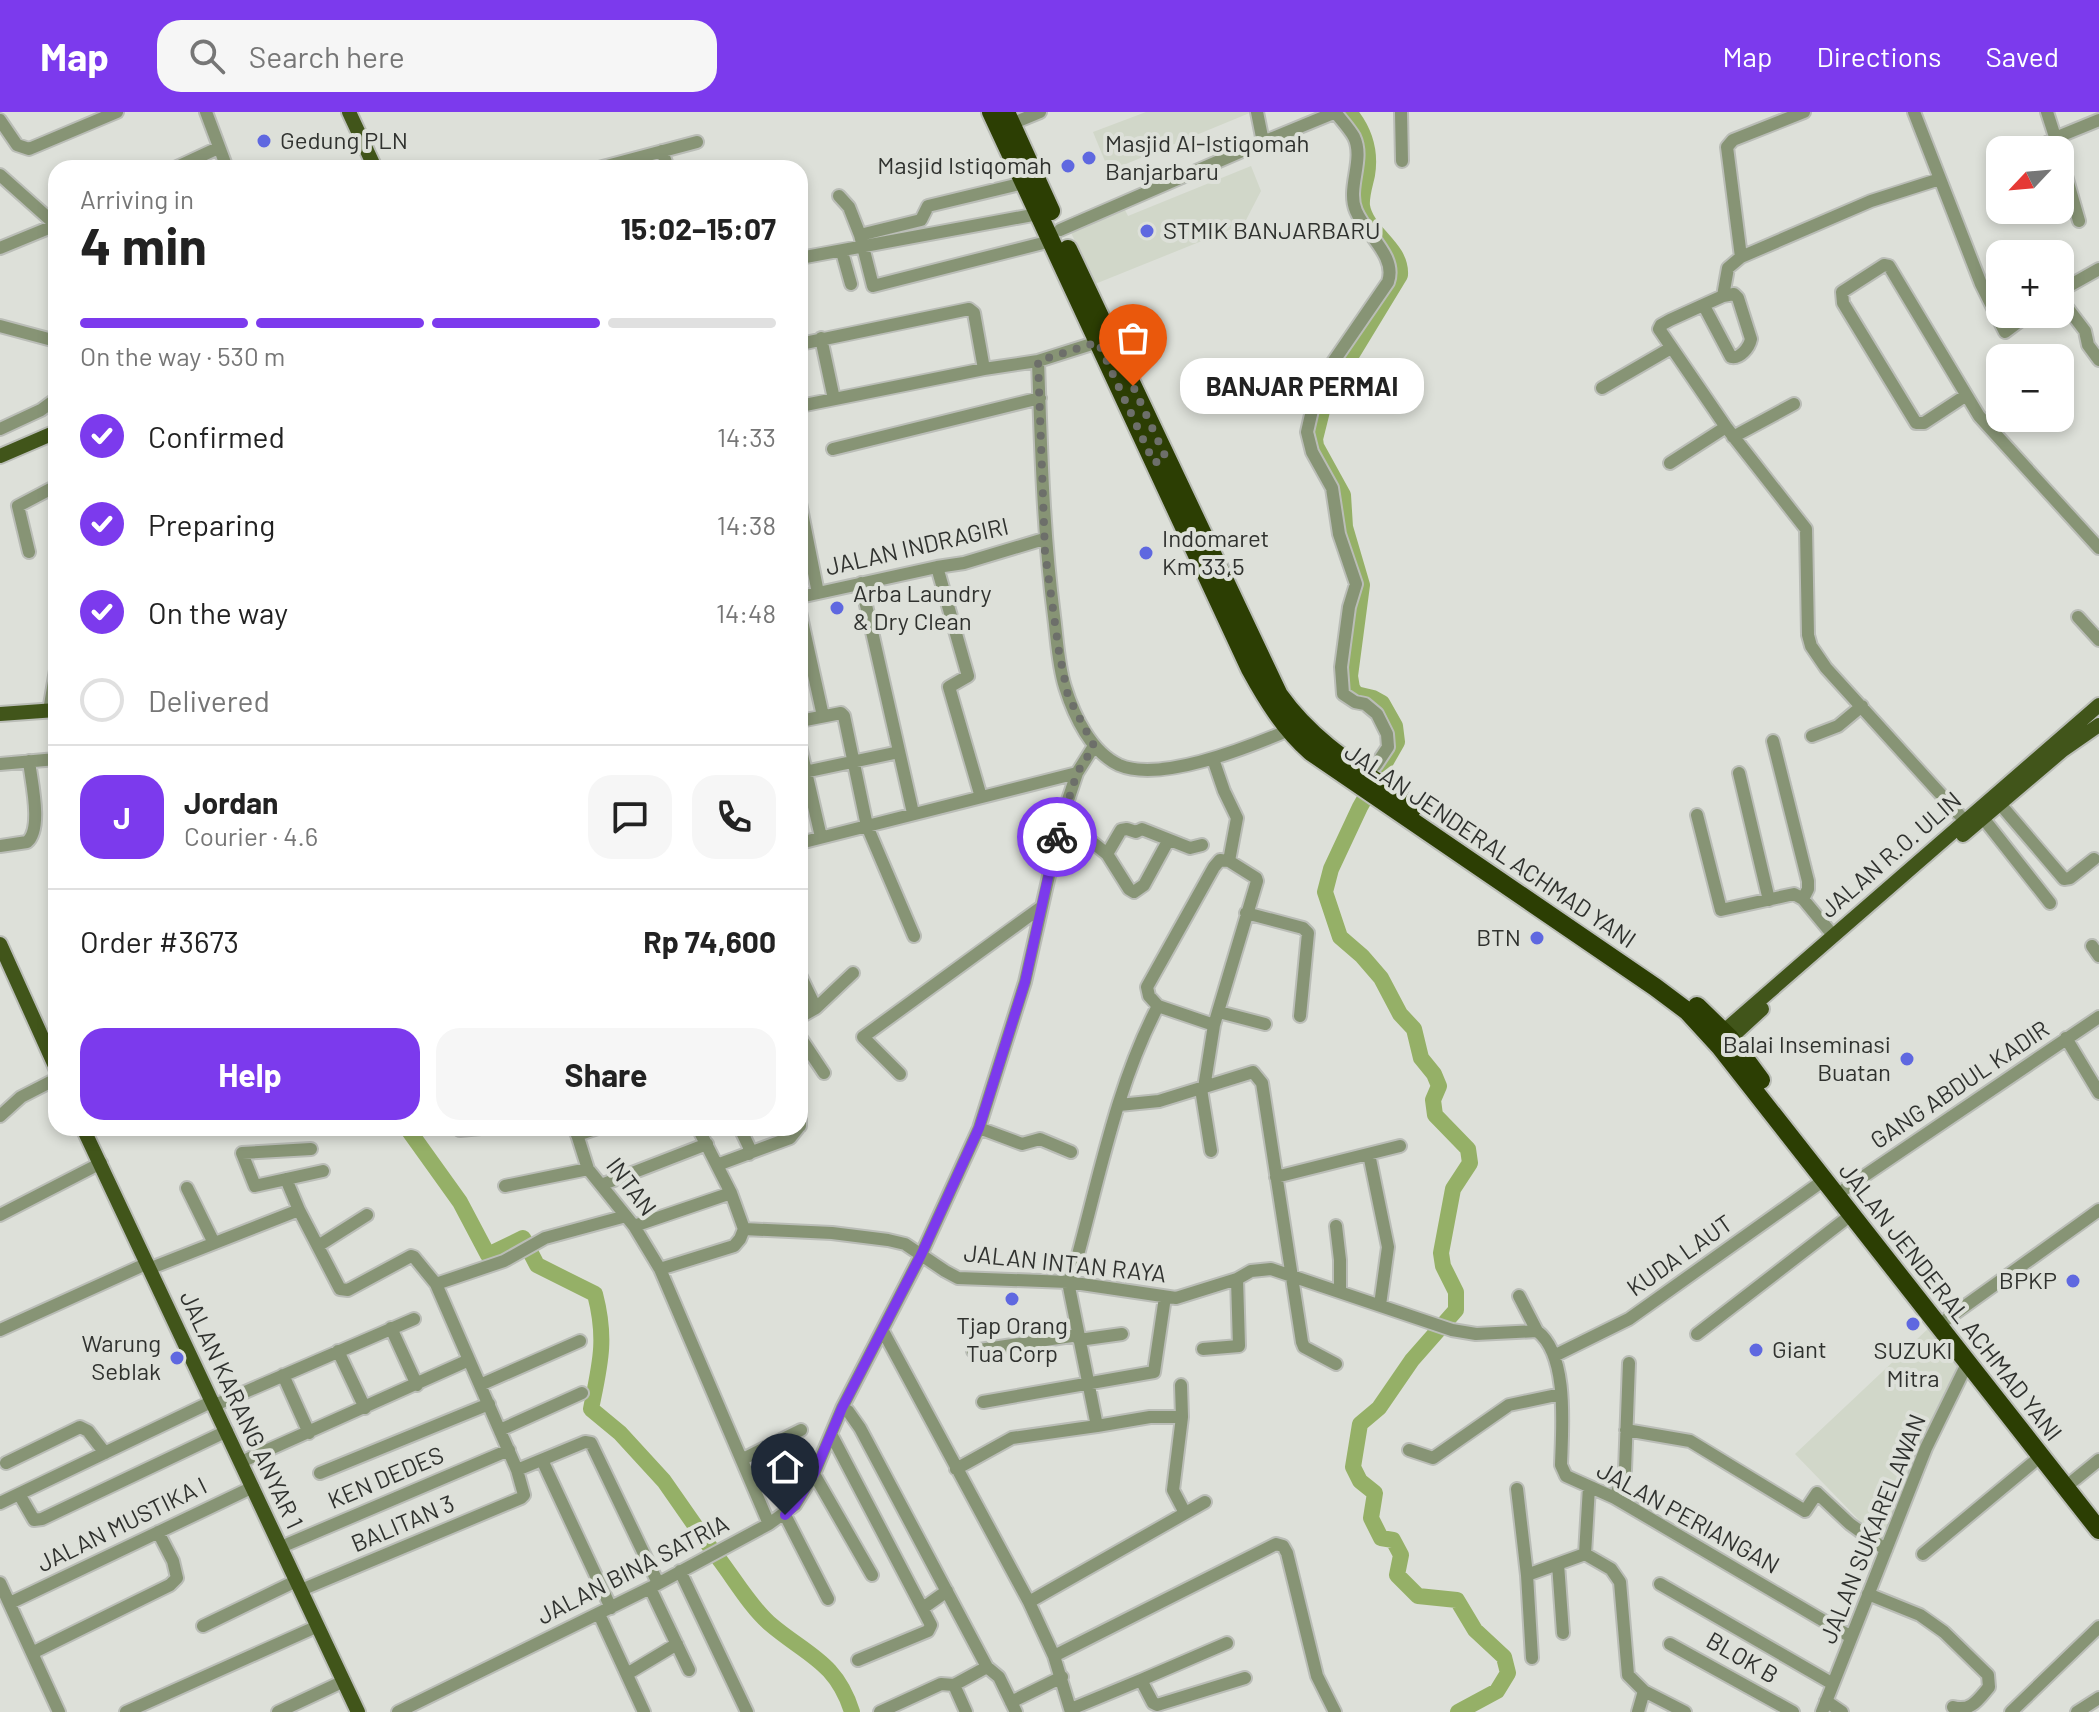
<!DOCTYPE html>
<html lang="en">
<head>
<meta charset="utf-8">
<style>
	:root { --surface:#fff; --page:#f6f6f6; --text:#222; --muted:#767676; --line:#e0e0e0; --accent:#7c3aed }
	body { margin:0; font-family:Barlow,sans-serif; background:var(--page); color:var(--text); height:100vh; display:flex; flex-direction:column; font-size:30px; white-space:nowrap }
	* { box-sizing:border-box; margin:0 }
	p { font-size:26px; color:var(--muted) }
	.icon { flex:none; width:44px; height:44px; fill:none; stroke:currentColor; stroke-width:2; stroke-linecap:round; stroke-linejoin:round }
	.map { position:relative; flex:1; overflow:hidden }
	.side { position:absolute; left:48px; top:48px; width:760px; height:976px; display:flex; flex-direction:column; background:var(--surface); border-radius:24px; box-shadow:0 4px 12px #0003 }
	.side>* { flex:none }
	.needle { width:52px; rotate:244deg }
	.tools { position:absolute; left:1986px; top:24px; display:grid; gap:16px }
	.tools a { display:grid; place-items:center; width:88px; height:88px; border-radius:16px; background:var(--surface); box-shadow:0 4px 12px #0003; font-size:40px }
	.pin { position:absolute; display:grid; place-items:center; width:68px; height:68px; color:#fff; margin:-82px -34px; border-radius:50% 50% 50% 0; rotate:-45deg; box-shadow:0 0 8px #0007 }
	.pin .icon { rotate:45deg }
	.courier { position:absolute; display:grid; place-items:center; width:80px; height:80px; margin:-40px; border:6px solid #7c3aed; border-radius:50%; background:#fff; color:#222; box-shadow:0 2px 10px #0007 }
	.bubble { position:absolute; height:56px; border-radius:24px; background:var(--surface); box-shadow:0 4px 12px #0003; font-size:26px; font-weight:700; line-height:56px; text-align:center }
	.summary em { font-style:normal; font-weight:700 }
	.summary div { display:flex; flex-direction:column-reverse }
	.summary { display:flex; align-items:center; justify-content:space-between; height:136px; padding:0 32px }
	h1 { font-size:52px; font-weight:700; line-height:60px }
	.bar { display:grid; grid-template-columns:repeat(4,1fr); gap:12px 8px; align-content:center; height:96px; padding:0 32px }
	.bar i { height:10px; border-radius:6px; background:var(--line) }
	.bar .on { background:var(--accent) }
	.bar p { grid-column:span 4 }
	.line { display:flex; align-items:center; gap:20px; padding:0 32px; border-top:2px solid var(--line) }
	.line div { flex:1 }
	.round { display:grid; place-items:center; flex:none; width:84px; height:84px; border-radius:24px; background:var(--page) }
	ol { padding:0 32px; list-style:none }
	li { display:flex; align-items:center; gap:24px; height:88px }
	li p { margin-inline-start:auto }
	li .icon { padding:8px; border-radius:50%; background:var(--accent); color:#fff; stroke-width:4 }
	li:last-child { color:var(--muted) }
	li i { width:44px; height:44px; border:4px solid var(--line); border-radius:50% }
	.primary-button { display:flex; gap:16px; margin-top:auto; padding:16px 32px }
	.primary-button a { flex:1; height:92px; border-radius:24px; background:var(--accent); color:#fff; font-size:32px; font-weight:700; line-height:92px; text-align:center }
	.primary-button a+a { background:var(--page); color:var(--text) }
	header { display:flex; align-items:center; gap:48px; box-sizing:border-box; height:112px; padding:0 40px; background:var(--accent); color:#fff }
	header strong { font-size:38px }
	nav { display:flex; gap:44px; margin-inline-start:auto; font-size:28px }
	.search { width:560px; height:72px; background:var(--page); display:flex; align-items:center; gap:20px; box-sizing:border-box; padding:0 28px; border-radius:24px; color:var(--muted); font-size:30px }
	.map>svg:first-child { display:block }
</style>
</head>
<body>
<header>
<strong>Map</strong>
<div class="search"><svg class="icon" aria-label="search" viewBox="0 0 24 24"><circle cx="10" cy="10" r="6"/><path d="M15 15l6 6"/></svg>Search here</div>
<nav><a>Map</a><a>Directions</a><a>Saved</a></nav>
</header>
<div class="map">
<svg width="2099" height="1600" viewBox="0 0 2099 1600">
	<rect width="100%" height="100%" fill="#dde0d9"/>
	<!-- built -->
	<path fill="#d1d7c9" d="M 1146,0 L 1252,0 L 1109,59 L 1093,20 Z
		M 1251,54 L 1261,79 L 1244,112 L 1095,172 L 1067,112 L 1121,90 L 1128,104 Z
		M 1932,1213 L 1963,1256 L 1883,1433 L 1795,1342 Z"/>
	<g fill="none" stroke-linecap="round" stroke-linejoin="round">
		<!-- river -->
		<path stroke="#95b067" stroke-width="16" d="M 1349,0 C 1364,18 1371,39 1367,63 C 1365,72 1361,84 1362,94 C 1366,121 1402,135 1400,163 L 1352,242 L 1329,271 L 1315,327 L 1316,334 L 1343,383 L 1345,415 L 1362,473 L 1350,564 L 1352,576 L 1356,582 L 1373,586 L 1382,591 L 1395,614 L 1397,630 L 1360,695 L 1331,757 L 1325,780 L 1340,825 L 1362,844 L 1381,866 L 1400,902 L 1414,917 L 1421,946 L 1434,962 L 1439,974 L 1433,988 L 1435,1003 L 1468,1037 L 1470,1051 L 1453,1077 L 1441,1141 L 1443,1154 L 1456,1180 L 1456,1198 L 1412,1248 L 1379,1296 L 1360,1312 L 1353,1355 L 1360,1369 L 1375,1381 L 1371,1406 L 1381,1426 L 1393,1428 L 1401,1443 L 1397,1463 L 1418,1484 L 1457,1488 L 1475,1518 L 1504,1545 L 1508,1561 L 1497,1579 L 1458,1600
			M 407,1016 L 460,1090 L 488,1143 L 523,1126 L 537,1153 L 595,1182 C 607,1228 600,1252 591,1297 L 620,1321 L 664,1369 L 710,1435
			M 719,1447 C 735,1468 750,1494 769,1511 C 806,1543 836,1549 852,1600"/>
		<!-- minor casing -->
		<g stroke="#babdb7" stroke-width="16">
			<path id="minor" d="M 206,0 L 227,56
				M 1335,0 C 1341,8 1349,16 1354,25 C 1365,48 1346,76 1356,99 C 1366,123 1397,144 1388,170 L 1318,272 L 1307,320 L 1312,340 L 1332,376 L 1339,422 L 1356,472 L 1349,495 L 1341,555 L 1343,582 L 1355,590 L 1365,592 L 1377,602 L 1387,622 L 1388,635 L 1376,653
				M 1401,0 L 1402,49
				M 1914,0 L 1981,172 L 2005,220 L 2029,202
				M 2047,0 L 2057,31
				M 0,8 L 17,33 L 29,37 L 117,0
				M 1011,12 L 1040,0
				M 1263,30 L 1336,0
				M 2035,38 L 2055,26 L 2099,8
				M 662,39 L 668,56
				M 2060,43 L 2079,109
				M 175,56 L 218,36
				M 599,56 L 697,30
				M 0,63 L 56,113 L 0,136
				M 1940,67 L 1871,89 L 1741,145 L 1728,156 L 1723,184 L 1670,208 L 1661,213 L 1659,217 L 1726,315 L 1806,417 L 1808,523 L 1811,534 L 1826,556 L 1965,709
				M 1024,71 L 928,94 L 921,108 L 860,123 L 873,174 L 1051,129
				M 839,84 L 849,95 L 860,123
				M 1060,118 L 1263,30 L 1257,0
				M 842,140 L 851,172
				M 1741,145 L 1727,35 L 1733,28 L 1804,0
				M 800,146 L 1038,102
				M 2060,179 L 2099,157
				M 2060,186 L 2085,219 L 2088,233 L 2099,248
				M 1704,194 L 1731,245 C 1740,247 1749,236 1751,227 L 1738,186 L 1734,182 L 1723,184
				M 0,214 L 56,229
				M 821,226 L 834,287
				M 800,232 L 969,197 L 974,201 L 984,257
				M 1038,249 C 1041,335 1043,419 1054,504 C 1057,527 1058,553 1065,575 C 1074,604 1091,640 1119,653 C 1161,671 1249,635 1289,618
				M 1602,276 L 1671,236
				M 1965,284 L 1924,311 L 1916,311 L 1843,191 L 1842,180 L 1884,153 L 1889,154 L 1979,304 L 2099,436
				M 800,294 L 984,257 L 1038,249 L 1098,230
				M 0,317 L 41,298 L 56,287
				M 1733,325 L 1794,292
				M 833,337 L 1040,286
				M 1670,351 L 1726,315
				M 800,391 L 818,481
				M 29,440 L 18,394 L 56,374
				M 937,455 L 968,564 L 949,575 L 981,685
				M 861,471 L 913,701
				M 800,485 L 937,455 L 964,451 L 1044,427
				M 800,500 L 823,604
				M 2078,505 L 2099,528
				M 49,599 L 56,558
				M 800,609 L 841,601 L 844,604 L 867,714 L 914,824
				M 1812,624 L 1838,614 L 1862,594
				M 1773,629 L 1808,769 L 1808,777 L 1803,787
				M 800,634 L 821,725
				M 0,652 L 56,647
				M 800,661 L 899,640
				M 1739,661 L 1769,788
				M 2000,692 L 2064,767 L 2070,766 L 2094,747
				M 1697,703 L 1721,798 L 1794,782 L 1803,787 L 1832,822
				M 1062,706 L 1107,742 L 1129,777 L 1134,780 L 1144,773 L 1168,729
				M 1983,706 L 2050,791
				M 800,731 L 1077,661
				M 0,734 L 27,730 C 43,717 31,668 29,649
				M 1107,742 L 1121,718 L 1127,717 L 1136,720 L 1142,717 L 1190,736 L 1202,733
				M 1246,801 L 1303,816 L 1308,821 L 1300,904
				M 2092,834 L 2099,844
				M 800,863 L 816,896 L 800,905
				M 1158,894 L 1149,884 L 1147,875 L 1214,755 L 1220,748 L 1229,749
				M 816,896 L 853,861
				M 1219,900 L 1265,912
				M 800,925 L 824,961
				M 2066,926 L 2099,981
				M 900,962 L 863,925 L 1040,796
				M 1204,976 L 1214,913 L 1257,769 L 1256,766 L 1229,749 L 1237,706 L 1224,679 L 1213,647
				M 1201,977 L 1211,1039
				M 800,985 L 800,1014
				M 1119,993 L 1159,989 L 1253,960 L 1262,971 L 1302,1230 L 1304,1235 L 1336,1252
				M 0,1004 L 21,985 L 56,967
				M 457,1016 L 460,1018 L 481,1016
				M 575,1016 L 588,1057 L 634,1114 L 660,1157 L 769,1412
				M 698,1016 L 731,1081 L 744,1117
				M 740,1016 L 749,1035 L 749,1042
				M 979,1016 L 1022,1032 L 1040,1027 L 1071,1040
				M 577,1023 L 598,1016
				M 311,1037 L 242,1041 L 255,1074 L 323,1059
				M 1369,1042 L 1388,1135 L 1380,1193
				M 717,1053 L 790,1026 L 798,1016
				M 1276,1065 L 1400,1034
				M 286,1067 L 299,1098
				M 601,1073 L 707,1032
				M 505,1074 L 588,1057
				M 187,1076 L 214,1131
				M 1845,1077 L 2099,905
				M 0,1103 L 101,1051
				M 634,1114 L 731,1081
				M 1336,1114 L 1340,1148 L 1340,1179
				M 744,1117 L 832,1121 L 888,1128 L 905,1132 L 945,1159 L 958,1166 L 1068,1170 L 1176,1186 L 1237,1167 L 1251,1159 L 1271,1157 L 1452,1218 L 1476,1222 L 1537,1219 C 1569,1243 1562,1317 1561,1353 L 1566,1364 L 1615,1386 L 1851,1525
				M 318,1134 L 367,1103
				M 151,1156 L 299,1098 L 340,1177 L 348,1178 L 411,1144 L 414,1145 L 436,1172 L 517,1358 L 524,1383 L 521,1386 L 301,1478
				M 660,1157 L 734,1134 L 740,1127 L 744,1117
				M 436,1172 L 504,1149 L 545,1126 L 626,1104
				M 1519,1184 L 1537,1219
				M 1947,1207 L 2099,1098
				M 391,1216 L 417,1273
				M 0,1218 L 148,1151
				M 883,1219 L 1029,1490 L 1054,1544 L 1071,1600
				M 1697,1222 L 1851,1103
				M 1079,1228 L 1122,1222
				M 1203,1237 L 1239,1234 L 1237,1167
				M 338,1239 L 365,1296
				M 973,1239 L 1078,1223
				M 1554,1244 L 1629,1207 L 1824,1068
				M 283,1263 L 309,1321
				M 480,1273 L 580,1229
				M 1181,1273 L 1182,1305 L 1173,1378 L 1185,1401
				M 983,1290 L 1154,1260 L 1165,1185
				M 215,1293 L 414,1207
				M 842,1296 L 848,1299 L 860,1316 L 987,1555 L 999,1565 L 1016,1600
				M 1097,1314 L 1150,1305 L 1182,1305
				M 500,1318 L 582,1281
				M 1626,1318 L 1690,1329 L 1805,1399 L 1817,1381 L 1850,1412 L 1886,1438
				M 831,1322 L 931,1513 L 928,1519 L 858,1548
				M 1409,1338 L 1433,1346 L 1509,1293 L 1561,1282
				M 743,1347 L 801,1318
				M 542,1348 L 611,1496
				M 241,1350 L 469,1248
				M 6,1351 L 80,1315 L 88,1319 L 105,1341
				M 956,1357 L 1012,1326 L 1097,1314 L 1068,1170 L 1073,1161 C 1098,1072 1115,976 1158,894 L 1214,913
				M 517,1358 L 585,1330 L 591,1331 L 658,1471
				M 320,1361 L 489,1292
				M 814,1362 L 872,1463
				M 2073,1369 L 2099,1348
				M 1589,1375 L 1585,1442 L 1611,1457 L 1620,1470 L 1628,1563 L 1644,1579 L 1638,1600
				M 1517,1377 L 1527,1463 L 1532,1546
				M 19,1382 L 34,1408 L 42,1407 L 227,1319
				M 1615,1386 L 1625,1358 L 1629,1251
				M 0,1391 L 213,1289
				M 785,1403 L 828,1487
				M 281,1435 L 509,1338
				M 1923,1442 L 2041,1344
				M 1558,1452 L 1563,1521
				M 680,1459 L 747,1600
				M 1527,1463 L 1585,1442
				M 0,1471 L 59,1600
				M 1660,1472 L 1833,1572
				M 650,1476 L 689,1558
				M 1868,1482 L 1920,1503 L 1944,1520 L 1988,1563 L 1989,1575 C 1978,1588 1971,1600 1953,1595
				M 1029,1490 L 1205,1390
				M 10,1491 L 253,1375
				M 923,1496 L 947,1479
				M 599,1502 L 644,1600
				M 203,1514 L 296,1469
				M 1670,1532 L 1793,1600
				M 32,1541 L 170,1473 L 177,1466 L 173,1449 L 158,1420
				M 1054,1544 L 1276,1432 L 1283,1434 L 1287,1441 L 1317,1564 L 1335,1600
				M 627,1562 L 677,1532
				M 1141,1568 L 1227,1531
				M 954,1573 L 966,1600
				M 1644,1579 L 1685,1600
				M 1826,1589 L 1842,1600
				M 1011,1590 L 1062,1565
				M 1071,1597 L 1141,1568 L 1153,1591 L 1157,1593 L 1245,1566
				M 126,1600 L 318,1514
				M 278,1600 L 344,1569
				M 398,1600 L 650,1476 L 769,1412 L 795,1393 L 814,1362 L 842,1296 L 921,1143 L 979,1016 L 1025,870 L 1062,706 L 1077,661 L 1094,634
				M 880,1600 L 941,1572 L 954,1573 L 987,1555
				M 1822,1600 L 1926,1336 L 1967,1252
				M 2011,1600 L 2099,1515
				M 2077,1600 L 2099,1586"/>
		</g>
		<!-- major casing -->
		<g stroke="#babdb7" stroke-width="18">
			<path id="major" d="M 349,0 L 375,56
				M 0,344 L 56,320
				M 0,602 L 56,598
				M 1963,723 L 2063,638 L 2099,613
				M 0,832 L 56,956
				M 1716,926 L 2099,593
				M 1725,931 L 1762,897
				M 83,1016 L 358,1600"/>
		</g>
		<!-- highway casing -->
		<g stroke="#babdb7" stroke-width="22">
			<path id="highway" d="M 991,0 L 1250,557 C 1267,588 1284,616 1311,640 L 1655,875 L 1687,899 L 1720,935 L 2099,1418
				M 1006,0 L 1051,99
				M 1068,137 L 1279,583 C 1315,634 1364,660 1414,695
				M 1697,894 L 1730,926 L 1761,968"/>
		</g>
		<!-- minor -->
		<use href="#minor" stroke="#879475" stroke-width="12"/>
		<!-- major -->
		<use href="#major" stroke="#41551a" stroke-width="14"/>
		<!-- highway -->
		<use href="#highway" stroke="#2c3e03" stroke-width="18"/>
	</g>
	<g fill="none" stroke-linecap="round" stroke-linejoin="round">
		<!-- done -->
		<path stroke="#6d6f6a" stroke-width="8" stroke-dasharray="0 14.4" d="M 1057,725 L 1077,661 L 1094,634 L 1068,584 L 1059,540 L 1045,440 L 1038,249 L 1098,230 L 1154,351 L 1166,346 L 1133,274"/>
		<!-- route -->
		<path stroke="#7c3aed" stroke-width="10" d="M 785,1403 L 795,1393 L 814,1362 L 842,1296 L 921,1143 L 979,1016 L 1025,870 L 1057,725"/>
	</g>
	<!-- markers -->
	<g fill="#5f68e0" stroke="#dde0d9" stroke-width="3">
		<circle cx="264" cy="29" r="8"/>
		<circle cx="1089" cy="46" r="8"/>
		<circle cx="1068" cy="54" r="8"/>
		<circle cx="1147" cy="119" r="8"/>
		<circle cx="1146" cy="441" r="8"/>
		<circle cx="837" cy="496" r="8"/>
		<circle cx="1537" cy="826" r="8"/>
		<circle cx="1907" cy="947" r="8"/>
		<circle cx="2073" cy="1169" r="8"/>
		<circle cx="1012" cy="1187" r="8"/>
		<circle cx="1913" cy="1212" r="8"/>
		<circle cx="1756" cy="1238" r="8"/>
		<circle cx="177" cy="1246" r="8"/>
	</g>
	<g text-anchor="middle" stroke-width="8" stroke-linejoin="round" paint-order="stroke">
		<!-- poi labels -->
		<g font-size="24" fill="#30322f" stroke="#dde0d9" text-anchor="start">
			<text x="280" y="37">Gedung PLN</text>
			<text x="1105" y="40">Masjid Al-Istiqomah<tspan x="1105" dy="28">Banjarbaru</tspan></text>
			<text x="1052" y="62" text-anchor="end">Masjid Istiqomah</text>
			<text x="1163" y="127">STMIK BANJARBARU</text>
			<text x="1162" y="435">Indomaret<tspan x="1162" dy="28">Km 33,5</tspan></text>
			<text x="853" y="490">Arba Laundry<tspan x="853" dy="28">&amp; Dry Clean</tspan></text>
			<text x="1521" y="834" text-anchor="end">BTN</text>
			<text x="1891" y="941" text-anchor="end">Balai Inseminasi<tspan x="1891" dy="28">Buatan</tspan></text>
			<text x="2057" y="1177" text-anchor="end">BPKP</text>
			<text x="1012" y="1222" text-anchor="middle">Tjap Orang<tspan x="1012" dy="28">Tua Corp</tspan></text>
			<text x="161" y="1240" text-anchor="end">Warung<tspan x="161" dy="28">Seblak</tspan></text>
			<text x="1772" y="1246">Giant</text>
			<text x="1913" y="1247" text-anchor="middle">SUZUKI<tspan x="1913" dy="28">Mitra</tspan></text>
		</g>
		<!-- street labels -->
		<g font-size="24" fill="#30322f" stroke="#dde0d9">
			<text transform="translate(917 435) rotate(-13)" y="8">JALAN INDRAGIRI</text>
			<text transform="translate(1490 734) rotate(34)" y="8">JALAN JENDERAL ACHMAD YANI</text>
			<text transform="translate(1891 743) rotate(-41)" y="8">JALAN R.O. ULIN</text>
			<text transform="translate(1960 973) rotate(-34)" y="8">GANG ABDUL KADIR</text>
			<text transform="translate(631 1075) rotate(53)" y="8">INTAN</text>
			<text transform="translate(1680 1144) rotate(-35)" y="8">KUDA LAUT</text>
			<text transform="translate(1065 1152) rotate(6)" y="8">JALAN INTAN RAYA</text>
			<text transform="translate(1950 1190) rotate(52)" y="8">JALAN JENDERAL ACHMAD YANI</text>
			<text transform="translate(241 1298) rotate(65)" y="8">JALAN KARANG ANYAR 1</text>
			<text transform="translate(386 1366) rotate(-23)" y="8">KEN DEDES</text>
			<text transform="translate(1688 1406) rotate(29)" y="8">JALAN PERIANGAN</text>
			<text transform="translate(403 1412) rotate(-23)" y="8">BALITAN 3</text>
			<text transform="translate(122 1413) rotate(-26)" y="8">JALAN MUSTIKA I</text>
			<text transform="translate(1873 1417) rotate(-68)" y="8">JALAN SUKARELAWAN</text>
			<text transform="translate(633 1458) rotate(-27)" y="8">JALAN BINA SATRIA</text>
			<text transform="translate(1742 1546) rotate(30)" y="8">BLOK B</text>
		</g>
	</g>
</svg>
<div class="tools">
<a><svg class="needle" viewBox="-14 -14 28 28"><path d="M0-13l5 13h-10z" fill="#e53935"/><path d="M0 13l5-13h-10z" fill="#767676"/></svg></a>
<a>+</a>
<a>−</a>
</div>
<div class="pin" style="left:1133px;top:274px;background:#ea580c"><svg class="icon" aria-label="bag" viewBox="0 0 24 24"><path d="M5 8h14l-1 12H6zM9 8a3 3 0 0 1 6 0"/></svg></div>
<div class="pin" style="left:785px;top:1403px;background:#1f2937"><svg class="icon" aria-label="home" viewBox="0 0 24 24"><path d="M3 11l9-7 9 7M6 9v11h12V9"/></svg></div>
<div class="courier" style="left:1057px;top:725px"><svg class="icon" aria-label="bike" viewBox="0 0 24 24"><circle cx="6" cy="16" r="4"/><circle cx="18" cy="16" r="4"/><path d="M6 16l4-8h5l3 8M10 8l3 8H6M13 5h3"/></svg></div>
<div class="bubble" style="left:1180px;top:246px;width:244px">BANJAR PERMAI</div>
<section class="side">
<div class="summary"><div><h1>4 min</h1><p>Arriving in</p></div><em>15:02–15:07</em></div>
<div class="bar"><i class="on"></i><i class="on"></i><i class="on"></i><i></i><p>On the way · 530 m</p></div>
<ol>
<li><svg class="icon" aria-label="check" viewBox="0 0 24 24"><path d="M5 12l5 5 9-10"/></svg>Confirmed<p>14:33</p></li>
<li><svg class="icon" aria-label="check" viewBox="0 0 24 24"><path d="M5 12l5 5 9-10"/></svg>Preparing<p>14:38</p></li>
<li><svg class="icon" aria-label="check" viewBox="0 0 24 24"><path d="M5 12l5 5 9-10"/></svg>On the way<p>14:48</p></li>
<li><i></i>Delivered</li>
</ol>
<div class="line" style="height:144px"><b class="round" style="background:var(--accent);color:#fff">J</b><div><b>Jordan</b><p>Courier · 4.6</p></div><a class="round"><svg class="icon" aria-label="chat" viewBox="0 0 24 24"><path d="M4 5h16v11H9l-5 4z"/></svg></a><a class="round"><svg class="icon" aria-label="phone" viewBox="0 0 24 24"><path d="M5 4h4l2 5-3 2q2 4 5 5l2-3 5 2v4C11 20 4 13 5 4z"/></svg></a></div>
<div class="line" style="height:104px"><div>Order #3673</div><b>Rp 74,600</b></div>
<div class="primary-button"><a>Help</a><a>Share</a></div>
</section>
</div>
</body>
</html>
